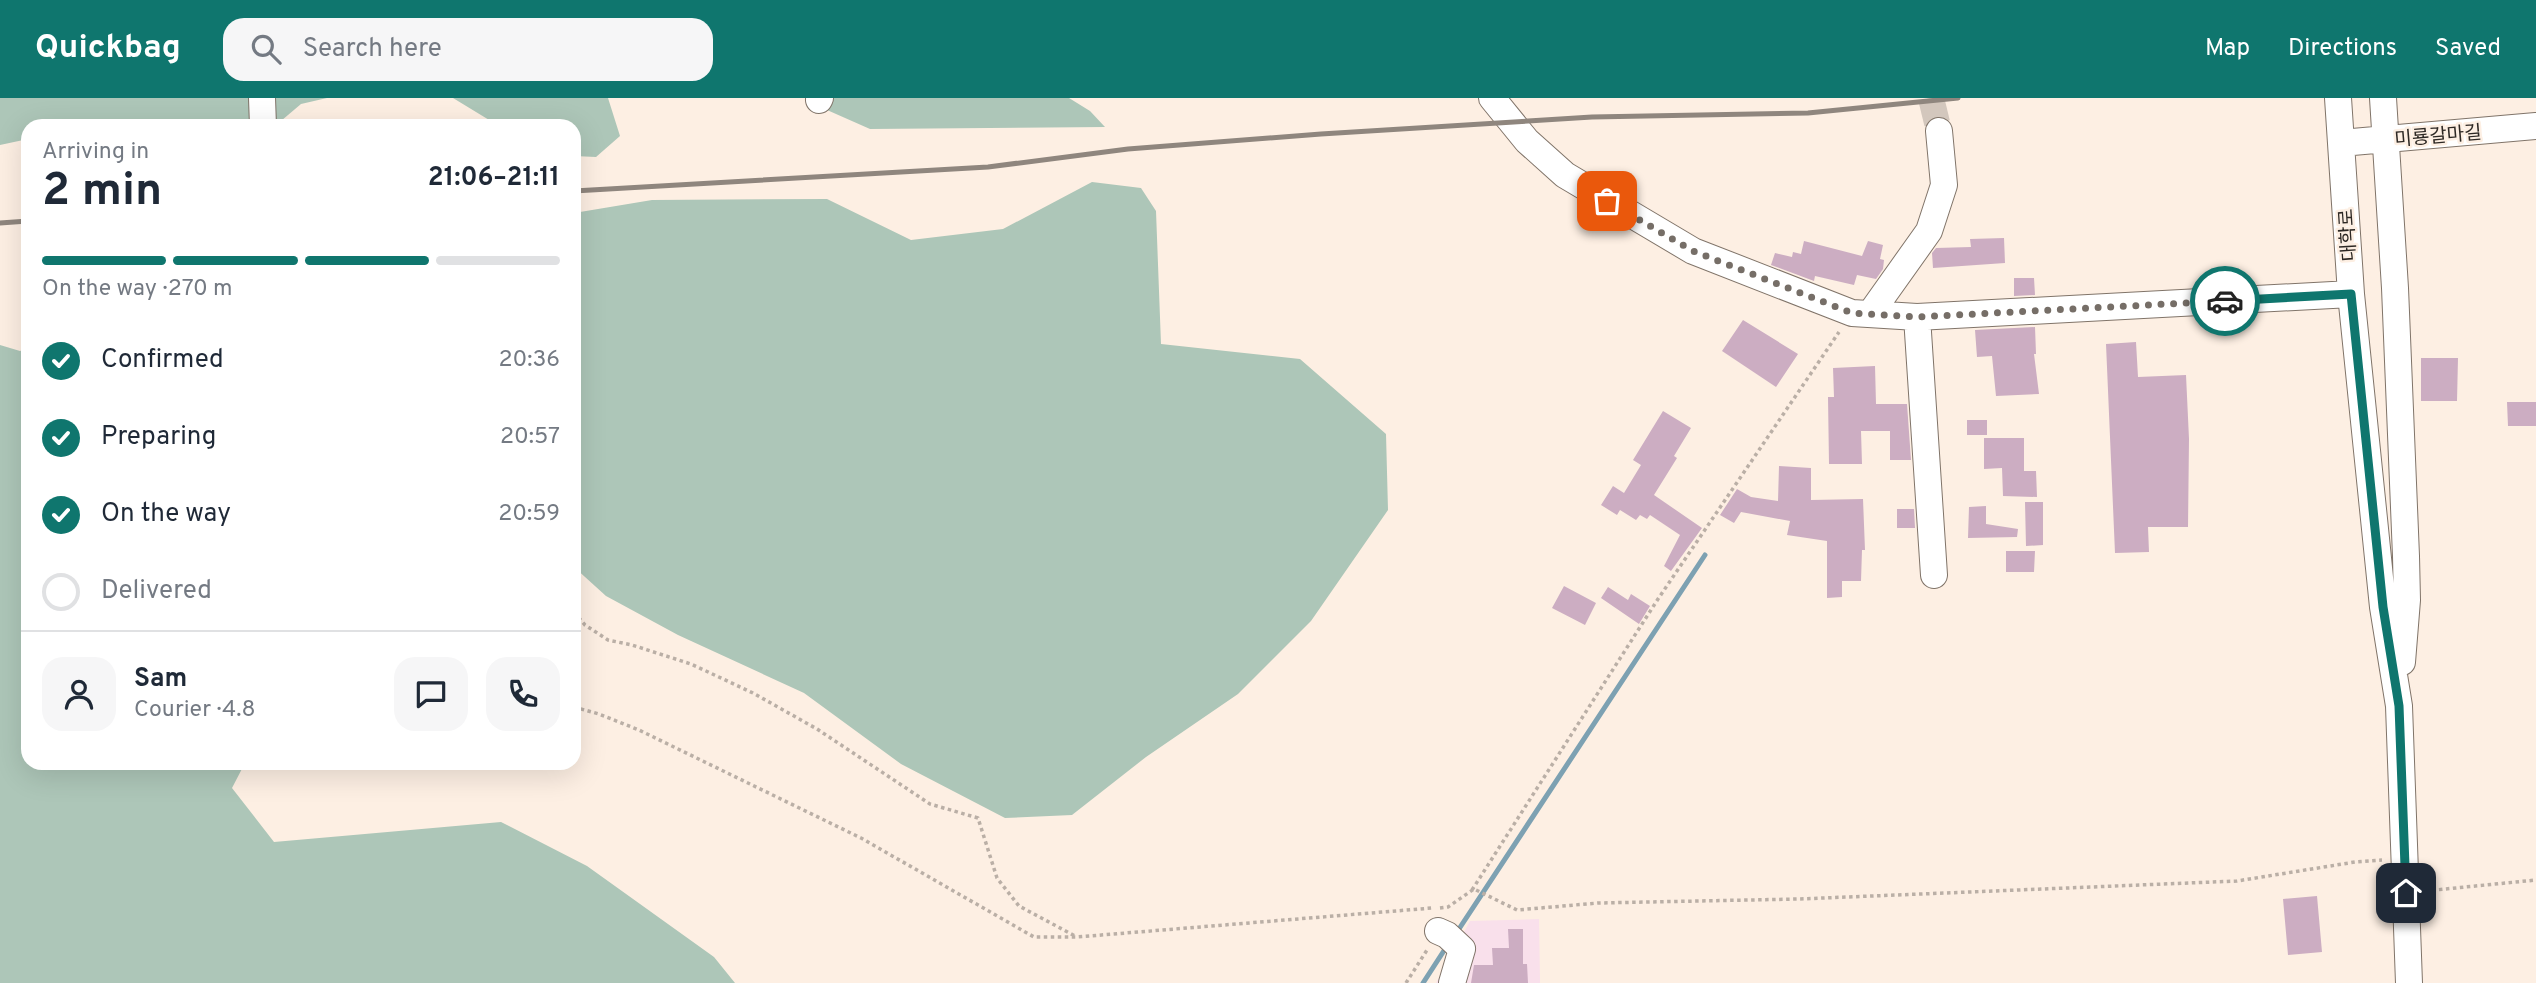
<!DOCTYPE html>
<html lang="en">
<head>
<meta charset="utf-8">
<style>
	:root { --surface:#fff; --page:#f6f6f7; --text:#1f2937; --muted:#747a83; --line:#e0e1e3; --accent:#0f766e }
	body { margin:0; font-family:Overpass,"Noto Sans KR",sans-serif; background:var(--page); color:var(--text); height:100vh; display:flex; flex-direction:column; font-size:26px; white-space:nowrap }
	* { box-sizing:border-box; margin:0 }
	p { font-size:23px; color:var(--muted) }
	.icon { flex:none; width:38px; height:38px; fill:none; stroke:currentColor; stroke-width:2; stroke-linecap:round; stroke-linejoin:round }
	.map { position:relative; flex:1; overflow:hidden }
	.drawer { position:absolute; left:21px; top:21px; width:560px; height:651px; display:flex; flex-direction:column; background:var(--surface); border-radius:21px; box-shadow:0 7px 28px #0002 }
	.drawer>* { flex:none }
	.pin { position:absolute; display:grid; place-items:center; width:60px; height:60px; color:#fff; margin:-30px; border-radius:14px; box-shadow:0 4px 10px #0006 }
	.courier { position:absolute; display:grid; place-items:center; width:70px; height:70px; margin:-35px; border:5px solid #0f766e; border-radius:50%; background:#fff; color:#222; box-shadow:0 2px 9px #0007 }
	.head em { font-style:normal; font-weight:700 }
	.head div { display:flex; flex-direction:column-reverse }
	.head { display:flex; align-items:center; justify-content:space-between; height:119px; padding:0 21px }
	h1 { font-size:46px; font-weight:700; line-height:52px }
	.bar { display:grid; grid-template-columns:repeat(4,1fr); gap:10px 7px; align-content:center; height:84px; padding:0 21px }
	.bar i { height:9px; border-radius:5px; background:var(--line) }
	.bar .on { background:var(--accent) }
	.bar p { grid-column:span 4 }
	.line { display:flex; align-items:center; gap:18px; padding:0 21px; border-top:2px solid var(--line) }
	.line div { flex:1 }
	.round { display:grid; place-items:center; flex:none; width:74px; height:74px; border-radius:21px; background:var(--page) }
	ol { padding:0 21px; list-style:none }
	li { display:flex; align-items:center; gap:21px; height:77px }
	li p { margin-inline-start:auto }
	li .icon { padding:7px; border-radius:50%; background:var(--accent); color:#fff; stroke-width:4 }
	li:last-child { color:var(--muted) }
	li i { width:38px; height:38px; border:4px solid var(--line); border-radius:50% }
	header { display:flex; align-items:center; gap:42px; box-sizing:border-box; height:98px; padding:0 35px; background:var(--accent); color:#fff }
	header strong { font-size:33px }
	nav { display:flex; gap:38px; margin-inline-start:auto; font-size:24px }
	.search { width:490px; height:63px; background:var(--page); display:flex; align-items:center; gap:18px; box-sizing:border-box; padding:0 24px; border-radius:21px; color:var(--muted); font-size:26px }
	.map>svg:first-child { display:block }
</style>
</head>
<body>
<header>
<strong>Quickbag</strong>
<div class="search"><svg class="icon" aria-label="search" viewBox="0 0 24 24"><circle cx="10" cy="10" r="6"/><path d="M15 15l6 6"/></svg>Search here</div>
<nav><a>Map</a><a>Directions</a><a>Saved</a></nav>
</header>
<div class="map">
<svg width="2536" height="885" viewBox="0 0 2536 885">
	<rect width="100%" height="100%" fill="#fdefe3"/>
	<!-- commercial -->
	<path fill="#f9e0eb" d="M 1539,821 L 1540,885 L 1436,885 L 1470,823 Z"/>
	<!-- green -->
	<path fill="#adc6b8" d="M 0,0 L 327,0 L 301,6 L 275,28 L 28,28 L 28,41 L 0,47 Z
		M 453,0 L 608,0 L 620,38 L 596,59 L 574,58 L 574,28 L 499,28 Z
		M 834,0 L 1069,0 L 1090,13 L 1105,29 L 870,31 L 827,12 Z
		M 1092,84 L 1141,90 L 1156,113 L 1161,246 L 1300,261 L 1386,336 L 1388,412 L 1311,523 L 1238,596 L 1146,659 L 1072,717 L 1005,720 L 901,666 L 804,595 L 678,537 L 606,498 L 574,469 L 574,115 L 652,102 L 827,101 L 911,142 L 1003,131 Z
		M 0,247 L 20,253 L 28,250 L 28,665 L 245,665 L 232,690 L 274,744 L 501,724 L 587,768 L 714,859 L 735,885 L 0,885 Z"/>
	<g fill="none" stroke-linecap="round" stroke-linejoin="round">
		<!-- stream -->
		<path stroke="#7da1b2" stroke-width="5" d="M 1457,834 L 1705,457
			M 1423,885 L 1447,848"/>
	</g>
	<!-- building -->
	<path fill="#ccadc2" d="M 2004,140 L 2005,165 L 1933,170 L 1932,155 L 1936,150 L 1971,149 L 1970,141 Z
		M 1804,143 L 1862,158 L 1868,143 L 1883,147 L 1880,161 L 1884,162 L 1883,171 L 1876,181 L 1857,177 L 1854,187 L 1815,178 L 1814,183 L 1771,167 L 1775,155 L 1792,159 L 1793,154 L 1801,156 Z
		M 2014,180 L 2034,180 L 2035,197 L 2014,198 Z
		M 1743,222 L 1798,256 L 1776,289 L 1722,253 Z
		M 2035,229 L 2036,256 L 2034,256 L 2039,296 L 1996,298 L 1992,258 L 1977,259 L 1975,232 Z
		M 2136,244 L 2138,279 L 2186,277 L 2189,341 L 2188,429 L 2148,429 L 2149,454 L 2115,455 L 2106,246 Z
		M 2421,260 L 2458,260 L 2457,303 L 2421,303 Z
		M 1875,268 L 1876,306 L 1907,306 L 1911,362 L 1890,362 L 1890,333 L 1861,333 L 1862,366 L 1829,366 L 1828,299 L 1834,299 L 1833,270 Z
		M 2507,304 L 2536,304 L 2536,328 L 2508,328 Z
		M 1663,313 L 1691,330 L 1674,358 L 1677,360 L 1654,397 L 1702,430 L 1671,473 L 1664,468 L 1680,437 L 1650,417 L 1647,421 L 1640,417 L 1636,422 L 1620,412 L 1617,417 L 1601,407 L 1613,388 L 1624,395 L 1641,367 L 1633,362 Z
		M 1967,322 L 1987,322 L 1987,337 L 1967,337 Z
		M 1984,340 L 2024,340 L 2024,373 L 2036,373 L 2037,399 L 2003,398 L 2002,370 L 1984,371 Z
		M 1779,368 L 1811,370 L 1811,402 L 1863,401 L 1865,452 L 1862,452 L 1861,483 L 1842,483 L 1842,499 L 1827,500 L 1827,443 L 1787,437 L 1790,423 L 1741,414 L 1734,425 L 1720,417 L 1737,391 L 1751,399 L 1778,403 Z
		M 2025,404 L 2043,404 L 2043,447 L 2026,448 Z
		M 1986,408 L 1986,426 L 2018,431 L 2017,439 L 1968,440 L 1969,409 Z
		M 1897,411 L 1914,411 L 1915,430 L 1897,430 Z
		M 2006,453 L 2035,453 L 2034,474 L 2006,474 Z
		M 1564,488 L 1596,505 L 1585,527 L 1552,510 Z
		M 1608,489 L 1628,502 L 1631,496 L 1650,508 L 1639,526 L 1601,500 Z
		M 2317,798 L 2322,854 L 2288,857 L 2283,801 Z
		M 1508,831 L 1523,831 L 1523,866 L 1527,866 L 1528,885 L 1471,885 L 1474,867 L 1493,867 L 1492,850 L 1509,850 Z"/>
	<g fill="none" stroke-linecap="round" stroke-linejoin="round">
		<!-- minor-tunnel -->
		<path stroke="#d3c7bd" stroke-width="26" stroke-dasharray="26 13" stroke-linecap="butt" d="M 1931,0 L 1939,33"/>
		<!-- minor casing -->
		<g stroke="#807469" stroke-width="28">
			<path id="minor" d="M 262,0 L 263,28
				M 1492,0 L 1527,43 L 1565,77 L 1693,153 L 1852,215 L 1917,219 L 2351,196
				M 2338,0 L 2351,196 L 2383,509 L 2399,608 L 2409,885
				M 2383,0 L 2395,190 L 2406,458 L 2407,502 L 2402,564
				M 819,2 L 820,0
				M 2341,45 L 2536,28
				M 1870,216 L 1929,133 L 1944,87 L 1939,33
				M 1917,219 L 1934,477
				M 1438,833 L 1447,837 L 1462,851 L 1452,885"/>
		</g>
		<!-- path -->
		<path stroke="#baafa6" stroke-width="3.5" stroke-dasharray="3.5 3.5" stroke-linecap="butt" d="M 574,514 L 585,527 L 608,542 L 632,547 L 691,566 L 753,595 L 817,631 L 930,706 L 978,720 L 997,780 L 1019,808 L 1075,838
			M 574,609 L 599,616 L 639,632 L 861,740 L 1034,839 L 1077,839 L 1432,810
			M 1472,792 L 1658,501 L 1839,234
			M 2425,793 L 2536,782
			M 1440,810 L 1448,809 L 1474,791 L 1517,812 L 1598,805 L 1799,801 L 2237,783 L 2355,764 L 2382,762
			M 1406,885 L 1427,852"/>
		<!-- minor -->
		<use href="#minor" stroke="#fff" stroke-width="26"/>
		<!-- rail -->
		<path stroke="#8f867e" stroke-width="5" d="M 574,93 L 988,69 L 1128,51 L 1321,36 L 1592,19 L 1808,15 L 1958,0
			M 0,125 L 28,123"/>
	</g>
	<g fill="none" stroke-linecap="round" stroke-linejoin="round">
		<!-- done -->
		<path stroke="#766e67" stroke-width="7" stroke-dasharray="0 12.6" d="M 1607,103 L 1693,153 L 1852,215 L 1917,219 L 2225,203"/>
		<!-- route -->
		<path stroke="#0f766e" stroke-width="9" d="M 2225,203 L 2351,196 L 2383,509 L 2399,608 L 2406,795"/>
	</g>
	<g text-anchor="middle" stroke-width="5" stroke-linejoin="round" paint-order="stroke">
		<!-- street labels -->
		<g font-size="19" fill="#2d2824" stroke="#fdefe3">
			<text transform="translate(2438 37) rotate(-5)" y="7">미룡갈마길</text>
			<text transform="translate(2347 137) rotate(-94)" y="7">대학로</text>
		</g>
	</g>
</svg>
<div class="pin" style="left:1607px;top:103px;background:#ea580c"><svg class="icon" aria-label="bag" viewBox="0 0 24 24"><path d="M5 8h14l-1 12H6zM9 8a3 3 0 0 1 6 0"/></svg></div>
<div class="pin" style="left:2406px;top:795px;background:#1f2937"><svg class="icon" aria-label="home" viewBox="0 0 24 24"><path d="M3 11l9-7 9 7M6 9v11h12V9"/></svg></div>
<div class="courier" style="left:2225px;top:203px"><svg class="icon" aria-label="car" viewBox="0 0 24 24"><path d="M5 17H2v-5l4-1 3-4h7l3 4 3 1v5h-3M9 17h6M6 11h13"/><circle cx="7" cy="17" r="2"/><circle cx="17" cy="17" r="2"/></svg></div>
<section class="drawer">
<div class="head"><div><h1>2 min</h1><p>Arriving in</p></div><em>21:06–21:11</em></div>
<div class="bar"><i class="on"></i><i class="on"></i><i class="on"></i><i></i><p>On the way · 270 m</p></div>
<ol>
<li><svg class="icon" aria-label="check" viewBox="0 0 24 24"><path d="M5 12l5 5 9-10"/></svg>Confirmed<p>20:36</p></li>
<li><svg class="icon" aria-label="check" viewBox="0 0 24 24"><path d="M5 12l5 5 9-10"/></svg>Preparing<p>20:57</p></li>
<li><svg class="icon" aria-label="check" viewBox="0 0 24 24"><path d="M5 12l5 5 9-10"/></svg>On the way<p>20:59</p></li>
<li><i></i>Delivered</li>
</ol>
<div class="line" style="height:126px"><a class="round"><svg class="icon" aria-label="person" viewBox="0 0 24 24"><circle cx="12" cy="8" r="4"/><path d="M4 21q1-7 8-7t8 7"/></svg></a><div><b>Sam</b><p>Courier · 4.8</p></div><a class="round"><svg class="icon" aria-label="chat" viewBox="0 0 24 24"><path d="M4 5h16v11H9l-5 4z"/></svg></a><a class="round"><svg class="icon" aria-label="phone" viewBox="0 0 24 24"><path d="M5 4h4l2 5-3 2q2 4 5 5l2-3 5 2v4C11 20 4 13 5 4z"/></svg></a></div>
</section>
</div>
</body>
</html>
